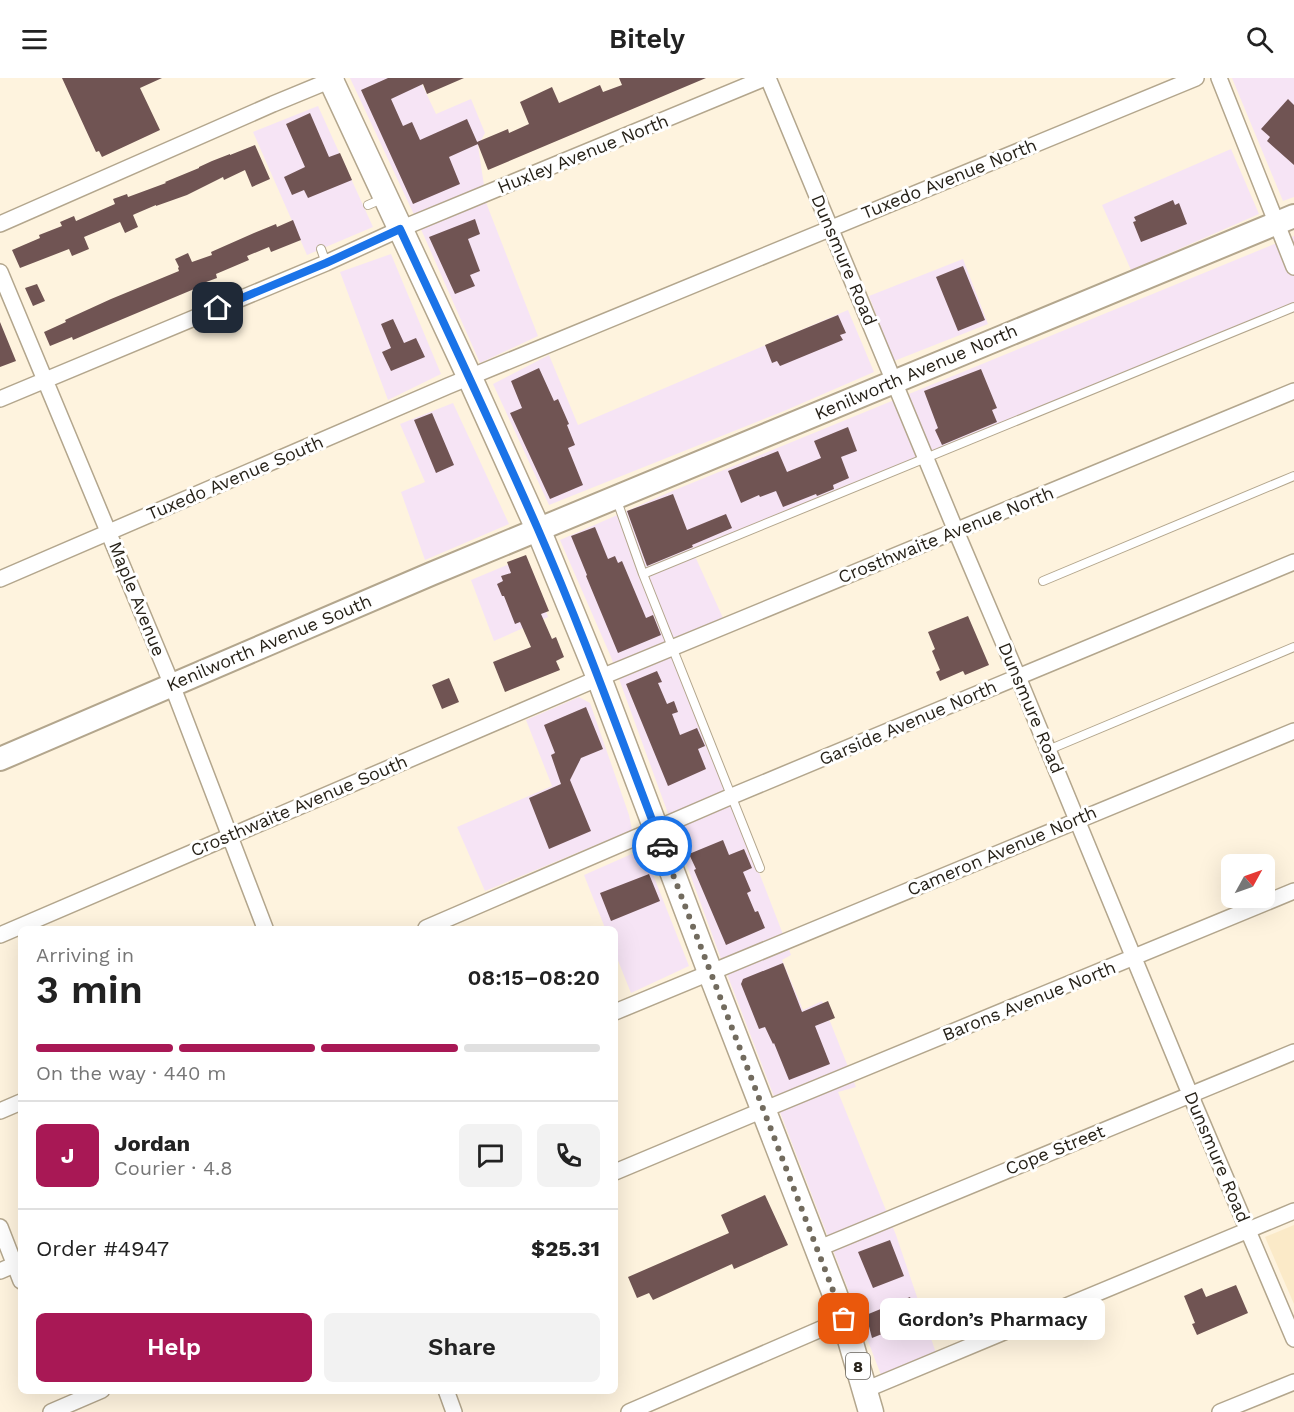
<!DOCTYPE html>
<html lang="en">
<head>
<meta charset="utf-8">
<style>
	:root { --surface:#fff; --page:#f2f2f2; --text:#222; --muted:#767676; --line:#e0e0e0; --accent:#a81855 }
	body { margin:0; font-family:"Work Sans",sans-serif; background:var(--page); color:var(--text); height:100vh; display:flex; flex-direction:column; font-size:22px; white-space:nowrap }
	* { box-sizing:border-box; margin:0 }
	p { font-size:20px; color:var(--muted) }
	.icon { flex:none; width:33px; height:33px; fill:none; stroke:currentColor; stroke-width:2; stroke-linecap:round; stroke-linejoin:round }
	.map { position:relative; flex:1; overflow:hidden }
	.panel { position:absolute; left:18px; top:848px; width:600px; height:468px; display:flex; flex-direction:column; background:var(--surface); border-radius:9px; box-shadow:0 6px 24px #0002 }
	.panel>* { flex:none }
	.needle { width:39px; rotate:50deg }
	.buttons { position:absolute; left:1221px; top:776px; display:grid; gap:12px }
	.buttons a { display:grid; place-items:center; width:54px; height:54px; border-radius:9px; background:var(--surface); box-shadow:0 6px 24px #0002; font-size:30px }
	.pin { position:absolute; display:grid; place-items:center; width:51px; height:51px; color:#fff; margin:-26px; border-radius:12px; box-shadow:0 3px 9px #0006 }
	.courier { position:absolute; display:grid; place-items:center; width:60px; height:60px; margin:-30px; border:4px solid #1a73e8; border-radius:50%; background:#fff; color:#222; box-shadow:0 2px 8px #0007 }
	.bubble { position:absolute; height:42px; border-radius:9px; background:var(--surface); box-shadow:0 6px 24px #0002; font-size:20px; font-weight:600; line-height:42px; text-align:center }
	.head em { font-style:normal; font-weight:600 }
	.head div { display:flex; flex-direction:column-reverse }
	.head { display:flex; align-items:center; justify-content:space-between; height:102px; padding:0 18px }
	h1 { font-size:39px; font-weight:600; line-height:45px }
	.bar { display:grid; grid-template-columns:repeat(4,1fr); gap:9px 6px; align-content:center; height:72px; padding:0 18px }
	.bar i { height:8px; border-radius:4px; background:var(--line) }
	.bar .on { background:var(--accent) }
	.bar p { grid-column:span 4 }
	.line { display:flex; align-items:center; gap:15px; padding:0 18px; border-top:2px solid var(--line) }
	.line div { flex:1 }
	.round { display:grid; place-items:center; flex:none; width:63px; height:63px; border-radius:9px; background:var(--page) }
	.cta { display:flex; gap:12px; margin-top:auto; padding:12px 18px }
	.cta a { flex:1; height:69px; border-radius:9px; background:var(--accent); color:#fff; font-size:24px; font-weight:600; line-height:69px; text-align:center }
	.cta a+a { background:var(--page); color:var(--text) }
	header { display:flex; justify-content:space-between; align-items:center; height:78px; padding:0 18px; background:var(--surface); font-size:27px; font-weight:600 }
	.map>svg:first-child { display:block }
</style>
</head>
<body>
<header><svg class="icon" aria-label="menu" viewBox="0 0 24 24"><path d="M4 6h16M4 12h16M4 18h16"/></svg>Bitely<svg class="icon" aria-label="search" viewBox="0 0 24 24"><circle cx="10" cy="10" r="6"/><path d="M15 15l6 6"/></svg></header>
<div class="map">
<svg width="1294" height="1334" viewBox="0 0 1294 1334">
	<rect width="100%" height="100%" fill="#fef3de"/>
	<!-- commercial -->
	<path fill="#f6e4f5" d="M 350,0 L 419,0 L 436,36 L 471,21 L 485,55 L 478,68 L 487,127 L 538,258 L 480,285 L 424,158 Z
		M 1232,0 L 1294,0 L 1294,119 L 1283,123 Z
		M 318,28 L 373,149 L 307,177 L 253,54 Z
		M 1231,71 L 1259,136 L 1131,192 L 1102,127 Z
		M 1294,158 L 1294,234 L 939,379 L 694,476 L 723,540 L 669,562 L 791,877 L 782,882 L 803,932 L 822,923 L 856,1009 L 838,1014 L 896,1157 L 937,1278 L 881,1297 L 717,870 L 611,579 L 560,462 L 670,414 Z
		M 391,176 L 441,296 L 388,322 L 340,194 Z
		M 963,181 L 988,246 L 894,283 L 869,218 Z
		M 848,232 L 874,294 L 784,333 L 549,427 L 493,306 L 549,277 L 578,347 Z
		M 453,325 L 509,446 L 425,482 L 401,414 L 425,404 L 400,346 Z
		M 526,479 L 548,539 L 494,563 L 471,502 Z
		M 579,619 L 590,625 L 629,737 L 632,752 L 485,813 L 457,749 L 552,708 L 526,642 Z
		M 643,771 L 689,888 L 631,915 L 615,875 L 615,850 L 605,850 L 584,797 Z"/>
	<!-- built -->
	<path fill="#fbeac8" d="M 1294,1147 L 1294,1226 L 1265,1159 Z"/>
	<!-- building -->
	<path fill="#705453" d="M 62,0 L 162,0 L 140,10 L 160,52 L 102,79 L 99,73 L 96,74 Z
		M 388,0 L 464,0 L 427,16 L 423,6 L 391,21 L 403,48 L 412,44 L 420,62 L 467,41 L 478,66 L 449,79 L 460,106 L 413,126 L 361,12 Z
		M 619,0 L 706,0 L 488,92 L 477,64 L 508,51 L 509,55 L 529,46 L 520,24 L 552,9 L 559,25 L 600,7 L 603,14 L 622,7 Z
		M 1288,21 L 1294,27 L 1294,87 L 1267,63 L 1270,59 L 1261,51 Z
		M 310,35 L 329,79 L 340,75 L 352,102 L 308,120 L 304,112 L 292,117 L 284,99 L 305,89 L 286,46 Z
		M 255,67 L 270,101 L 252,109 L 245,92 L 224,102 L 223,99 L 187,117 L 156,128 L 156,127 L 135,136 L 133,137 L 138,149 L 125,155 L 120,144 L 84,159 L 89,171 L 72,178 L 69,171 L 20,190 L 12,172 L 40,160 L 39,157 L 62,148 L 60,144 L 74,138 L 76,143 L 115,126 L 113,121 L 127,116 L 128,119 L 166,105 L 165,104 L 199,90 L 199,89 L 212,83 L 230,76 L 230,77 Z
		M 1173,122 L 1175,127 L 1179,125 L 1187,146 L 1141,164 L 1133,144 L 1136,143 L 1134,139 Z
		M 475,141 L 480,156 L 468,161 L 480,193 L 470,197 L 475,208 L 455,216 L 429,159 Z
		M 293,142 L 301,162 L 271,174 L 269,169 L 247,178 L 249,182 L 216,196 L 217,200 L 198,207 L 199,209 L 87,256 L 73,262 L 72,259 L 50,268 L 44,254 L 66,244 L 65,242 L 111,221 L 179,193 L 178,190 L 179,189 L 175,181 L 188,175 L 192,184 L 212,177 L 211,174 L 254,155 L 276,146 L 277,149 Z
		M 963,188 L 985,242 L 958,253 L 936,199 Z
		M 37,206 L 45,223 L 33,228 L 25,210 Z
		M 838,237 L 846,255 L 840,257 L 843,262 L 780,288 L 777,283 L 772,285 L 765,267 Z
		M 393,241 L 404,265 L 416,260 L 425,279 L 391,293 L 382,274 L 391,270 L 381,246 Z
		M 0,244 L 16,283 L 0,289 Z
		M 539,290 L 554,323 L 558,321 L 569,346 L 567,347 L 575,367 L 568,370 L 583,407 L 550,421 L 510,335 L 522,330 L 511,303 Z
		M 981,291 L 997,330 L 992,332 L 997,344 L 942,367 L 935,352 L 938,350 L 924,313 Z
		M 432,335 L 454,387 L 436,395 L 414,342 Z
		M 848,349 L 857,373 L 841,379 L 849,400 L 833,407 L 834,411 L 817,418 L 816,416 L 783,429 L 776,413 L 760,419 L 759,417 L 741,425 L 728,393 L 778,373 L 787,394 L 821,380 L 814,363 Z
		M 673,416 L 687,452 L 726,436 L 732,450 L 692,467 L 693,469 L 647,488 L 627,433 Z
		M 595,449 L 608,481 L 615,478 L 618,485 L 622,483 L 646,540 L 653,537 L 661,557 L 618,575 L 586,498 L 587,497 L 571,458 Z
		M 526,477 L 549,533 L 541,536 L 552,561 L 556,559 L 564,579 L 556,583 L 560,592 L 505,614 L 493,584 L 531,569 L 520,544 L 515,546 L 504,518 L 502,518 L 497,506 L 503,503 L 501,498 L 511,495 L 507,484 Z
		M 968,538 L 989,587 L 965,597 L 963,593 L 940,603 L 936,594 L 940,592 L 932,573 L 935,571 L 928,554 Z
		M 657,593 L 662,604 L 658,605 L 667,626 L 674,623 L 678,634 L 672,636 L 680,657 L 697,650 L 705,668 L 698,671 L 706,691 L 668,708 L 626,606 Z
		M 449,600 L 459,624 L 442,631 L 432,607 Z
		M 586,629 L 603,671 L 581,680 L 570,702 L 591,753 L 549,771 L 529,720 L 561,706 L 551,677 L 555,675 L 544,647 Z
		M 723,762 L 729,777 L 744,771 L 752,790 L 743,794 L 751,813 L 747,815 L 755,834 L 758,833 L 765,850 L 726,867 L 694,792 L 696,791 L 689,776 Z
		M 649,796 L 660,823 L 611,843 L 600,815 Z
		M 783,885 L 802,934 L 828,923 L 835,940 L 815,948 L 830,986 L 789,1002 L 774,965 L 773,966 L 765,949 L 759,951 L 741,906 L 743,901 Z
		M 765,1117 L 788,1167 L 734,1191 L 732,1186 L 653,1222 L 649,1215 L 637,1220 L 628,1199 L 729,1155 L 721,1137 Z
		M 890,1162 L 904,1198 L 873,1210 L 858,1174 Z
		M 1236,1207 L 1248,1235 L 1197,1257 L 1192,1246 L 1195,1245 L 1184,1218 L 1202,1210 L 1206,1219 Z
		M 910,1219 L 917,1238 L 885,1251 L 887,1254 L 872,1260 L 866,1237 Z"/>
	<g fill="none" stroke-linecap="round" stroke-linejoin="round">
		<!-- lane casing -->
		<g stroke="#b3a68d" stroke-width="10">
			<path id="lane" d="M 368,127 L 382,121
				M 321,171 L 326,185
				M 616,420 L 643,496 L 760,790
				M 643,496 L 1294,229
				M 1043,503 L 1294,398
				M 1048,672 L 1294,569"/>
		</g>
		<!-- street casing -->
		<g stroke="#b3a68d" stroke-width="18">
			<path id="street" d="M 768,0 L 956,453 L 1018,599 L 1190,1016 L 1294,1261
				M 1219,0 L 1294,189
				M 0,146 L 273,26 L 336,0
				M 0,194 L 172,607 L 265,850
				M 0,321 L 326,185 L 400,151 L 765,0
				M 0,501 L 448,308 L 1196,0
				M 426,850 L 732,718 L 1294,484
				M 0,857 L 599,600 L 1294,313
				M 615,934 L 1294,653
				M 0,1033 L 21,1024
				M 615,1094 L 763,1032 L 1294,813
				M 0,1149 L 21,1203
				M 817,1171 L 1294,974
				M 0,1193 L 21,1184
				M 446,1312 L 454,1334
				M 865,1312 L 1294,1133
				M 51,1334 L 102,1312
				M 629,1334 L 844,1241
				M 1220,1334 L 1294,1304"/>
		</g>
		<!-- secondary casing -->
		<g stroke="#b3a68d" stroke-width="26">
			<path id="secondary" d="M 0,681 L 431,496 L 1294,138"/>
		</g>
		<!-- primary casing -->
		<g stroke="#b3a68d" stroke-width="27">
			<path id="primary" d="M 330,0 L 470,300 L 538,451 L 599,600 L 710,894 L 834,1214 L 844,1241 L 871,1334"/>
		</g>
		<!-- lane -->
		<use href="#lane" stroke="#fff" stroke-width="8"/>
		<!-- street -->
		<use href="#street" stroke="#fff" stroke-width="15"/>
		<!-- secondary -->
		<use href="#secondary" stroke="#fff" stroke-width="22"/>
		<!-- primary -->
		<use href="#primary" stroke="#fff" stroke-width="24"/>
	</g>
	<g fill="none" stroke-linecap="round" stroke-linejoin="round">
		<!-- done -->
		<path stroke="#726b5e" stroke-width="6" stroke-dasharray="0 10.8" d="M 662,768 L 844,1241"/>
		<!-- route -->
		<path stroke="#1a73e8" stroke-width="8" d="M 218,230 L 326,185 L 400,151 C 446,250 493,349 537,449 C 583,554 621,661 662,768"/>
	</g>
	<g text-anchor="middle" stroke-width="6" stroke-linejoin="round" paint-order="stroke">
		<!-- shield labels -->
		<rect fill="#fff" stroke="#68645e" stroke-width="1.5" x="846" y="1275" width="24" height="26" rx="4.5"/>
		<g font-size="16" font-weight="bold" fill="#272219">
			<text x="858" y="1294">8</text>
		</g>
		<!-- street labels -->
		<g font-size="18" fill="#272219" stroke="#fff">
			<text transform="translate(583 76) rotate(-22)" y="6">Huxley Avenue North</text>
			<text transform="translate(949 101) rotate(-22)" y="6">Tuxedo Avenue North</text>
			<text transform="translate(844 182) rotate(67)" y="6">Dunsmure Road</text>
			<text transform="translate(916 294) rotate(-23)" y="6">Kenilworth Avenue North</text>
			<text transform="translate(235 400) rotate(-23)" y="6">Tuxedo Avenue South</text>
			<text transform="translate(946 457) rotate(-22)" y="6">Crosthwaite Avenue North</text>
			<text transform="translate(137 521) rotate(68)" y="6">Maple Avenue</text>
			<text transform="translate(269 565) rotate(-23)" y="6">Kenilworth Avenue South</text>
			<text transform="translate(1031 630) rotate(67)" y="6">Dunsmure Road</text>
			<text transform="translate(908 645) rotate(-23)" y="6">Garside Avenue North</text>
			<text transform="translate(299 728) rotate(-23)" y="6">Crosthwaite Avenue South</text>
			<text transform="translate(1002 773) rotate(-23)" y="6">Cameron Avenue North</text>
			<text transform="translate(1029 923) rotate(-22)" y="6">Barons Avenue North</text>
			<text transform="translate(1055 1072) rotate(-22)" y="6">Cope Street</text>
			<text transform="translate(1217 1079) rotate(67)" y="6">Dunsmure Road</text>
		</g>
	</g>
</svg>
<div class="buttons">
<a><svg class="needle" viewBox="-14 -14 28 28"><path d="M0-13l5 13h-10z" fill="#e53935"/><path d="M0 13l5-13h-10z" fill="#767676"/></svg></a>
</div>
<div class="pin" style="left:844px;top:1241px;background:#ea580c"><svg class="icon" aria-label="bag" viewBox="0 0 24 24"><path d="M5 8h14l-1 12H6zM9 8a3 3 0 0 1 6 0"/></svg></div>
<div class="pin" style="left:218px;top:230px;background:#1f2937"><svg class="icon" aria-label="home" viewBox="0 0 24 24"><path d="M3 11l9-7 9 7M6 9v11h12V9"/></svg></div>
<div class="courier" style="left:662px;top:768px"><svg class="icon" aria-label="car" viewBox="0 0 24 24"><path d="M5 17H2v-5l4-1 3-4h7l3 4 3 1v5h-3M9 17h6M6 11h13"/><circle cx="7" cy="17" r="2"/><circle cx="17" cy="17" r="2"/></svg></div>
<div class="bubble" style="left:880px;top:1220px;width:225px">Gordon’s Pharmacy</div>
<section class="panel">
<div class="head"><div><h1>3 min</h1><p>Arriving in</p></div><em>08:15–08:20</em></div>
<div class="bar"><i class="on"></i><i class="on"></i><i class="on"></i><i></i><p>On the way · 440 m</p></div>
<div class="line" style="height:108px"><b class="round" style="background:var(--accent);color:#fff">J</b><div><b>Jordan</b><p>Courier · 4.8</p></div><a class="round"><svg class="icon" aria-label="chat" viewBox="0 0 24 24"><path d="M4 5h16v11H9l-5 4z"/></svg></a><a class="round"><svg class="icon" aria-label="phone" viewBox="0 0 24 24"><path d="M5 4h4l2 5-3 2q2 4 5 5l2-3 5 2v4C11 20 4 13 5 4z"/></svg></a></div>
<div class="line" style="height:78px"><div>Order #4947</div><b>$25.31</b></div>
<div class="cta"><a>Help</a><a>Share</a></div>
</section>
</div>
</body>
</html>
